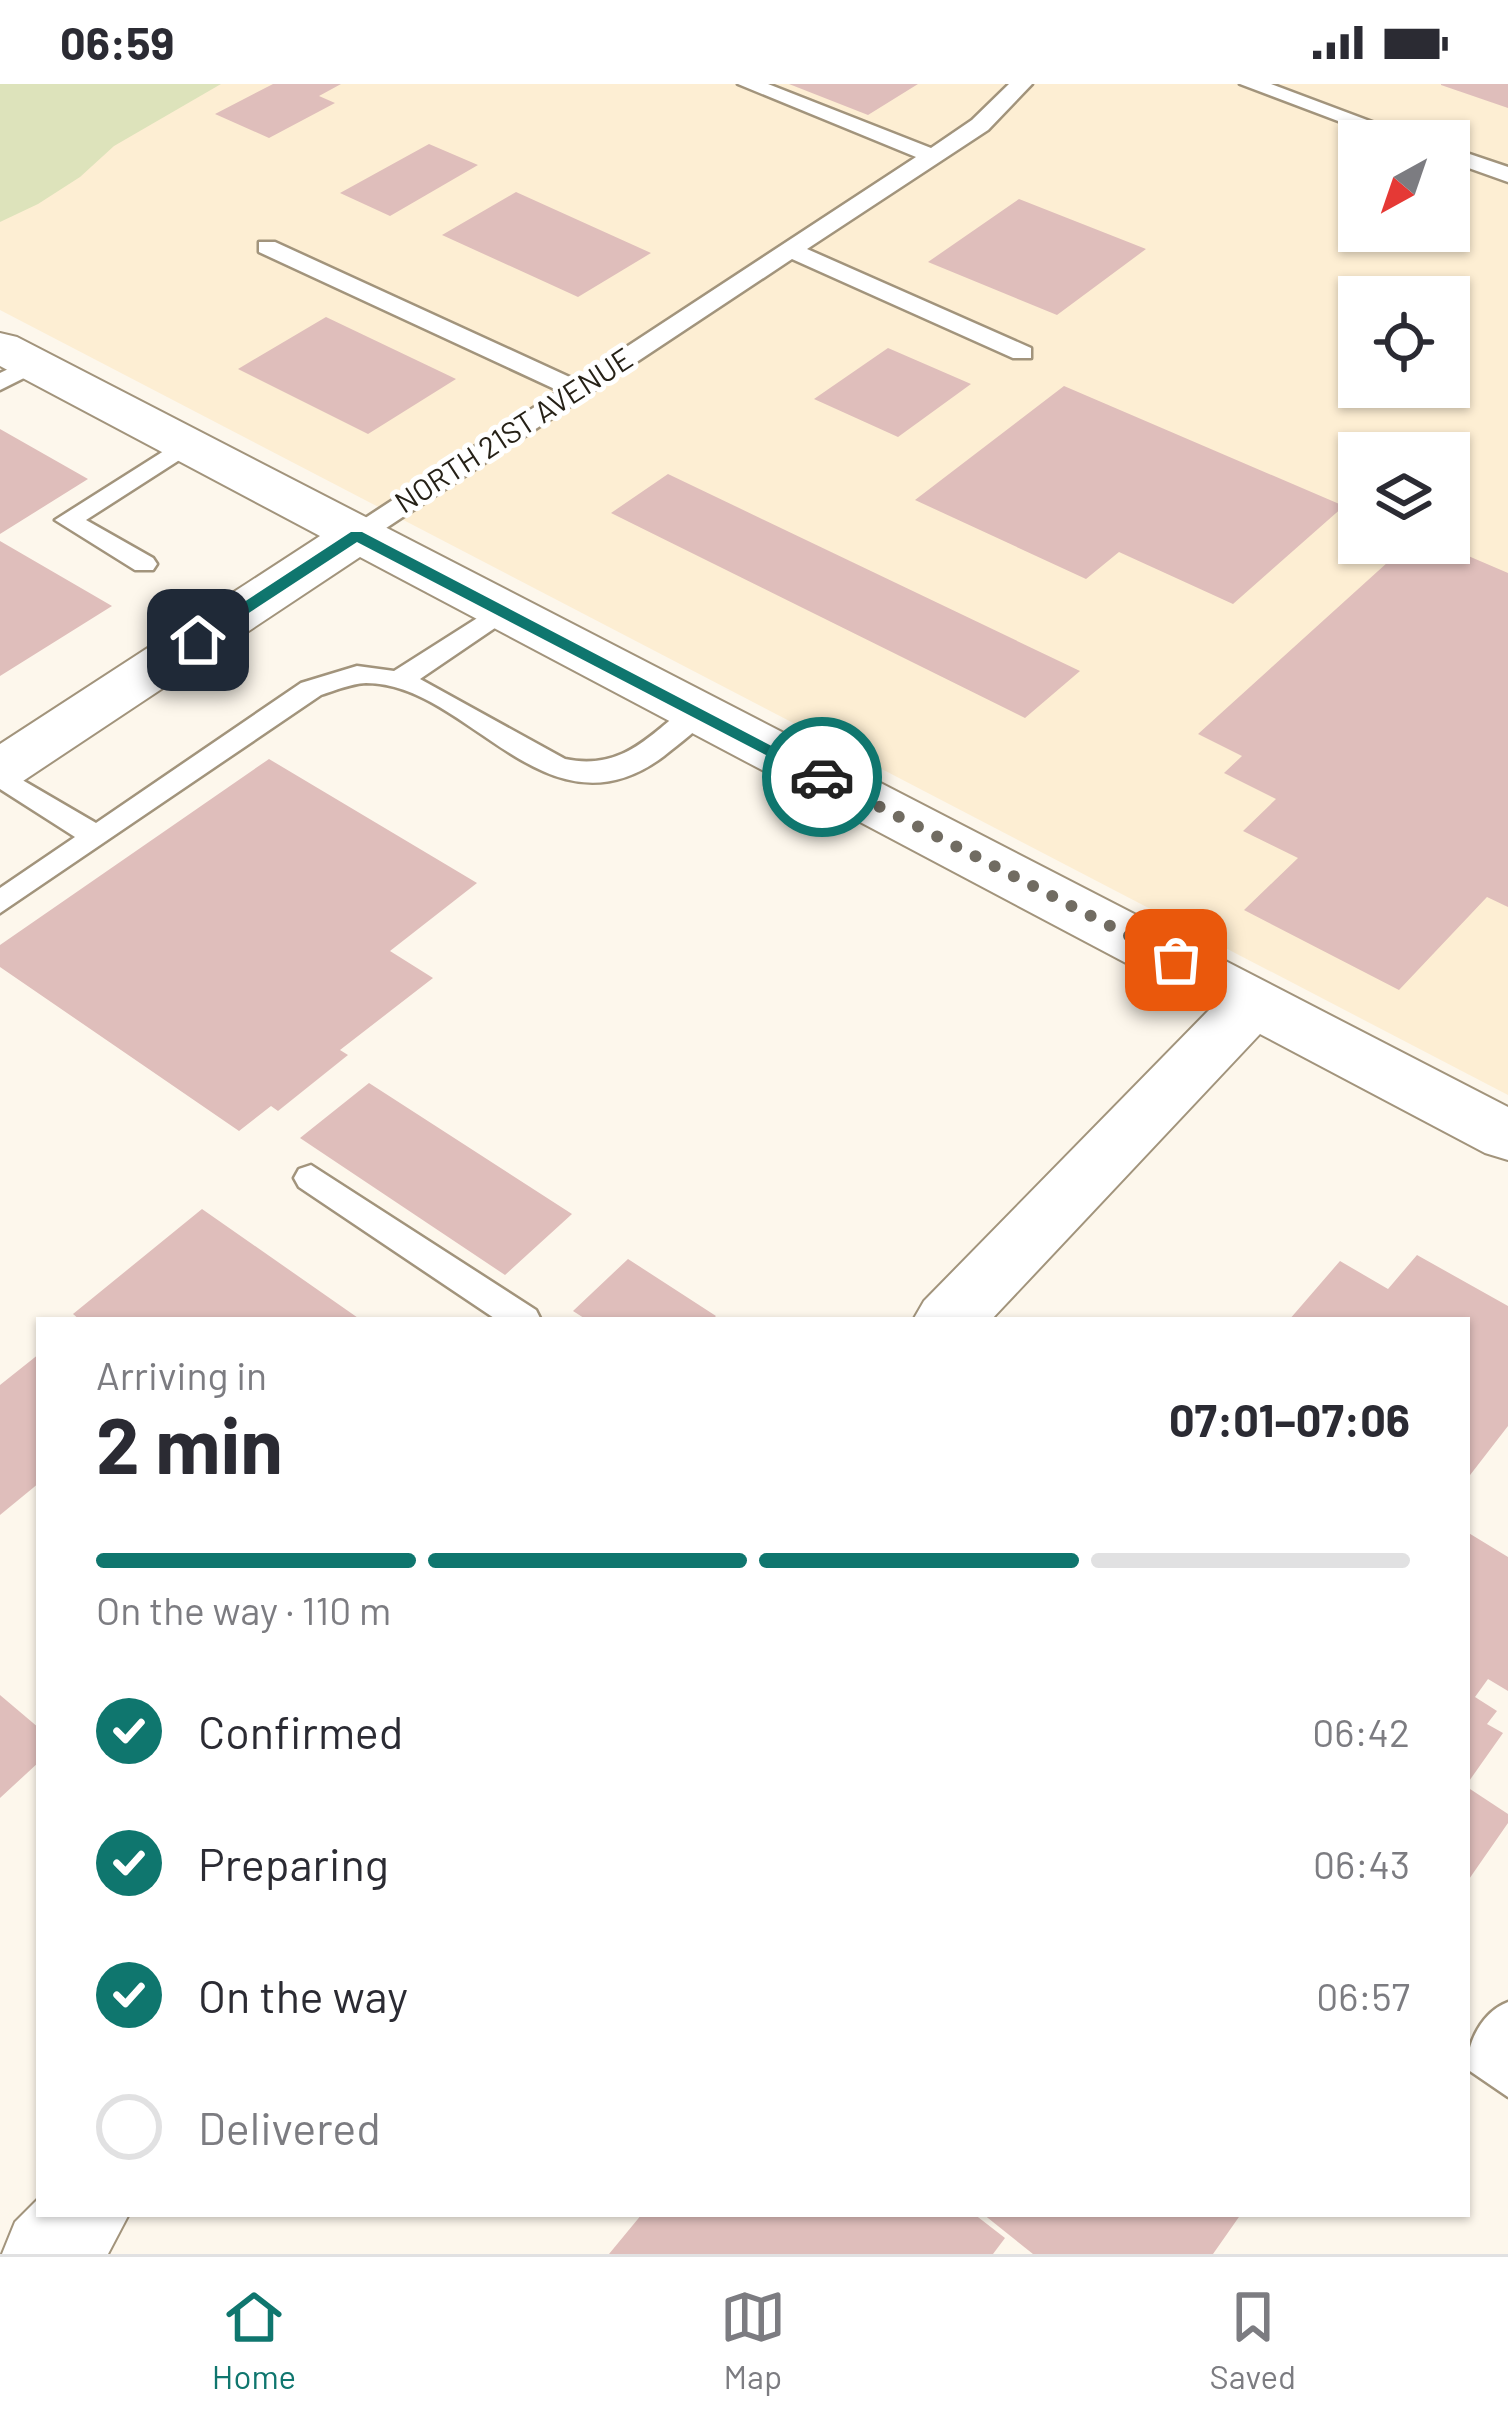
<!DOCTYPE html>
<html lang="en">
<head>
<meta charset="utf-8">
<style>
	:root { --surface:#fff; --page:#f7f7f7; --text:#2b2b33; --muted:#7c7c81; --line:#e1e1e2; --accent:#0f766e }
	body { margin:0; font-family:Barlow,sans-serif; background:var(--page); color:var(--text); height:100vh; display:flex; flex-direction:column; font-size:45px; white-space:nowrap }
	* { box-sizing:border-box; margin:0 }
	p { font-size:39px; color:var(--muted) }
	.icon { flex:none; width:66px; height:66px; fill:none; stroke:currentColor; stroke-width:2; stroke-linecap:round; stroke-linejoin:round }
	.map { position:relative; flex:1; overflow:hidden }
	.sheet { position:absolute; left:36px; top:1233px; width:1434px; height:900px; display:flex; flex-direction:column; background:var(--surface); border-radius:0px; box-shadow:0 3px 9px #0004 }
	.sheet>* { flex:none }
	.needle { width:78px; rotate:220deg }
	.controls { position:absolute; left:1338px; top:36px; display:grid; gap:24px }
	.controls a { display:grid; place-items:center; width:132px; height:132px; border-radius:0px; background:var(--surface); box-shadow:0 3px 9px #0004; font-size:60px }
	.pin { position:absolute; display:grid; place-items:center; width:102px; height:102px; color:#fff; margin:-51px; border-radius:24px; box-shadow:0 6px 18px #0006 }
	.courier { position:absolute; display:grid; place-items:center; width:120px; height:120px; margin:-60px; border:9px solid #0f766e; border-radius:50%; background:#fff; color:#222; box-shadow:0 3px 15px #0007 }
	.headline em { font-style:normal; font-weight:700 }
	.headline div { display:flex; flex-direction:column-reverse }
	.headline { display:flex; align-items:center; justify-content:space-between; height:204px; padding:0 60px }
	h1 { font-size:78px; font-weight:700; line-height:90px }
	.bar { display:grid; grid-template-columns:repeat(4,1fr); gap:18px 12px; align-content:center; height:144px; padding:0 60px }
	.bar i { height:15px; border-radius:9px; background:var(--line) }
	.bar .selected { background:var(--accent) }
	.bar p { grid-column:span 4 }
	ol { padding:0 60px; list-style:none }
	li { display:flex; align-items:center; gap:36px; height:132px }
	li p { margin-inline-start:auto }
	li .icon { padding:12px; border-radius:50%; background:var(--accent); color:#fff; stroke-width:4 }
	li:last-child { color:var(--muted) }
	li i { width:66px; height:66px; border:6px solid var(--line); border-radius:50% }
	.status { display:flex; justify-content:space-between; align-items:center; height:84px; padding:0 60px; background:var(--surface); direction:ltr }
	.status svg { height:33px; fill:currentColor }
	.dock { display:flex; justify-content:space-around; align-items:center; height:168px; border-top:3px solid var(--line); background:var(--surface); font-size:33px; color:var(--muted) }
	.dock a { display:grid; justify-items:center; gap:6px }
	.dock .selected { color:var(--accent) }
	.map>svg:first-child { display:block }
</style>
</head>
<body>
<div class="status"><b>06:59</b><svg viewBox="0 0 49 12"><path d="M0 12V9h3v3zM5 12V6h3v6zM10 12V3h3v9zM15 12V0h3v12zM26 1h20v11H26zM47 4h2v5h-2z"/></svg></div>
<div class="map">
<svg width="1508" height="2170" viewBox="0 0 1508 2170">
	<rect width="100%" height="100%" fill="#fdf7ec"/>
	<!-- built -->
	<path fill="#fdeed3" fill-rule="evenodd" d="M 0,0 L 1508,0 L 1508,1011 L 0,226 ZM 1359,57 L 1449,57 L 1449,147 L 1359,147 ZM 1359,213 L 1449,213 L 1449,303 L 1359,303 ZM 1359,369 L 1449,369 L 1449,459 L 1359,459 Z"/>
	<!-- green -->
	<path fill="#dde3bb" d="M 0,0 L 221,0 L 114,62 L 80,93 L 38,120 L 0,138 Z"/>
	<!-- building -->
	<path fill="#dfbebb" d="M 273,0 L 341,0 L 319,12 L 335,19 L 269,54 L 215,30 Z
		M 789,0 L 918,0 L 868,31 Z
		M 1508,0 L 1508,24 L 1441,1 L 1441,0 Z
		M 429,60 L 478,81 L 390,132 L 340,109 Z
		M 516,108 L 651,169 L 578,213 L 442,151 Z
		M 1019,115 L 1146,165 L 1057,231 L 928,178 Z
		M 326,233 L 456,295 L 368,350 L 238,285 Z
		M 888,264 L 971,300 L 898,353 L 814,315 Z
		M 1064,302 L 1344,422 L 1233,520 L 1119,468 L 1086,495 L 915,416 Z
		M 0,345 L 88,395 L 0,450 Z
		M 668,390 L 1080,587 L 1025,634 L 611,429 Z
		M 0,457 L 112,522 L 0,592 Z
		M 1409,459 L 1438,459 L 1508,489 L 1508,823 L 1487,813 L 1399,906 L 1244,826 L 1298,774 L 1243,747 L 1276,715 L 1224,689 L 1242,672 L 1198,650 Z
		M 269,675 L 477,799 L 390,867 L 433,894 L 340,966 L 348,971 L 278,1027 L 271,1022 L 239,1047 L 0,883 L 0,861 Z
		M 369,999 L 572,1130 L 505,1191 L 300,1054 Z
		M 202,1125 L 361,1236 L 80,1236 L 73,1230 Z
		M 1417,1171 L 1508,1222 L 1508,1342 L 1467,1395 L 1467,1236 L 1289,1236 L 1340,1177 L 1388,1205 Z
		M 628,1175 L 716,1232 L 712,1236 L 587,1236 L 573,1227 Z
		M 39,1270 L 39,1399 L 0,1431 L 0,1301 Z
		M 1467,1448 L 1508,1473 L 1508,1607 L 1488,1595 L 1475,1613 L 1497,1627 L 1487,1640 L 1503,1649 L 1467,1700 Z
		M 0,1611 L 39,1644 L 39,1678 L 0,1714 Z
		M 1467,1703 L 1508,1730 L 1508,1739 L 1467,1798 Z
		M 642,2130 L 974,2130 L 1005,2154 L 993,2170 L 609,2170 Z
		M 983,2130 L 1241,2130 L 1213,2170 L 1033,2170 Z"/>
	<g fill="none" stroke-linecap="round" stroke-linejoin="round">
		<!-- service casing -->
		<g stroke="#a2947c" stroke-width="5">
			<path id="service" d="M 738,0 L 768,0 L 931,64 L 972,36 L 1009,0 L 1032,0 L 988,46 L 807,165 L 1031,264 L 1031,274 L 1013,274 L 792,175 L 365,458 L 347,458 L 343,452 L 347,446 L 559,307 L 259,168 L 259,158 L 275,158 L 576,296 L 916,73 Z
				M 1240,0 L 1271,0 L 1423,57 L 1391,57 Z
				M 1449,63 L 1508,83 L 1508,98 L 1449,77 Z
				M 33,273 L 42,275 L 42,285 L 0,306 L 0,289 Z
				M 186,353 L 195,356 L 199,361 L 195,366 L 86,436 L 153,474 L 157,480 L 153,486 L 135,486 L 55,436 Z
				M 501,519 L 511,521 L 514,527 L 511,533 L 420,595 L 565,675 C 644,692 670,612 708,622 L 712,628 C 700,645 680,659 664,672 C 546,761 469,599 366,599 C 350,600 336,606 321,611 L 0,829 L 0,804 L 75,753 L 0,705 L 0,683 L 96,739 L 301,599 L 357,582 L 394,587 Z
				M 311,1081 L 536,1226 L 541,1236 L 497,1236 L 299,1103 L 294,1094 L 299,1085 Z
				M 1508,1918 L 1508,2013 L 1467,1985 C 1467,1958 1482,1928 1508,1918 Z"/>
		</g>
		<!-- minor casing -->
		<g stroke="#a2947c" stroke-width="4">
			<path id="minor" d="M 0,249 L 17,253 L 1508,1023 L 1508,1076 L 1485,1069 L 1260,950 L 991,1236 L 913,1236 L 924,1217 L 1211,924 L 360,473 L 20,699 L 0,705 L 0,660 L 320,452 L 0,282 Z
				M 39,2114 L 39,2130 L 129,2130 L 108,2170 L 2,2170 L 15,2138 Z"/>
		</g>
		<!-- service -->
		<use href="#service" fill="#fff" fill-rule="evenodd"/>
		<!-- minor -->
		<use href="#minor" fill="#fff" fill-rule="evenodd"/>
	</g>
	<!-- route -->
	<path fill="#0f766e" d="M 351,448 L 362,448 L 831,693 L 816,697 L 357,458 L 203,559 L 192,559 L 192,552 Z"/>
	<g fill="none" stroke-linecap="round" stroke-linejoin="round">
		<!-- done -->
		<path stroke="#716c62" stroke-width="12" stroke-dasharray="0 21.6" d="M 822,693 L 1176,876"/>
	</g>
	<g text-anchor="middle" stroke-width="10" stroke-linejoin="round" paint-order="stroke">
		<!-- far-street labels -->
		<g font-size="30" fill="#262117" stroke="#fff">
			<text transform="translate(514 347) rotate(-33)" y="10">NORTH 21ST AVENUE</text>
		</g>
	</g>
</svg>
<div class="controls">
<a><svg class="needle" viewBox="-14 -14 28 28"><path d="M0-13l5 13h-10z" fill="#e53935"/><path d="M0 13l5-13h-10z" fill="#7c7c81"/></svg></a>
<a><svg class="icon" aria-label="locate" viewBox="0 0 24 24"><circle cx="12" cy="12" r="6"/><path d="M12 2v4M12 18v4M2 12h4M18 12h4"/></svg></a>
<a><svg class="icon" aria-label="layers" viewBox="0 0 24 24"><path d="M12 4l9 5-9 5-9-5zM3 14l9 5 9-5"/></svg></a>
</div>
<div class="pin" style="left:1176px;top:876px;background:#ea580c"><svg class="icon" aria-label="bag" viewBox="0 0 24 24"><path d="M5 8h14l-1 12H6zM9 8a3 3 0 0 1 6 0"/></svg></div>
<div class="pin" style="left:198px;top:556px;background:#1f2937"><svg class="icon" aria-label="home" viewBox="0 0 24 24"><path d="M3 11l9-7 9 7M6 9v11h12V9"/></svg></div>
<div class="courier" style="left:822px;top:693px"><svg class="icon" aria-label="car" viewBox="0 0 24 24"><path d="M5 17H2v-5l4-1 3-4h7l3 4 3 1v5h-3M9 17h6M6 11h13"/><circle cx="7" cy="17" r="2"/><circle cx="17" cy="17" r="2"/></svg></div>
<section class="sheet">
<div class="headline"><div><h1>2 min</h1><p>Arriving in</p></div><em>07:01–07:06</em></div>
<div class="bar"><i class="selected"></i><i class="selected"></i><i class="selected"></i><i></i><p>On the way · 110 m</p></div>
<ol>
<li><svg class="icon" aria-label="check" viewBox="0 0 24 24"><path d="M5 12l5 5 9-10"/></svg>Confirmed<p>06:42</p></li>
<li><svg class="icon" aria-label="check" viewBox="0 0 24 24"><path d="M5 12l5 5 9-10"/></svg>Preparing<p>06:43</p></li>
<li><svg class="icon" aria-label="check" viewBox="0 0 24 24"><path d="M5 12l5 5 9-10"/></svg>On the way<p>06:57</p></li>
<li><i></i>Delivered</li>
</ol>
</section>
</div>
<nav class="dock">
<a class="selected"><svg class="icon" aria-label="home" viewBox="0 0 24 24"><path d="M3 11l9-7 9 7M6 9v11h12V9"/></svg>Home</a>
<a><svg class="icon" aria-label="map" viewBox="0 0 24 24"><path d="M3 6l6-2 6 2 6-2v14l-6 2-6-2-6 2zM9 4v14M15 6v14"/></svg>Map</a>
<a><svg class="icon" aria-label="saved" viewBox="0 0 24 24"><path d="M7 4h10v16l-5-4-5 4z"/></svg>Saved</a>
</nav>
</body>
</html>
